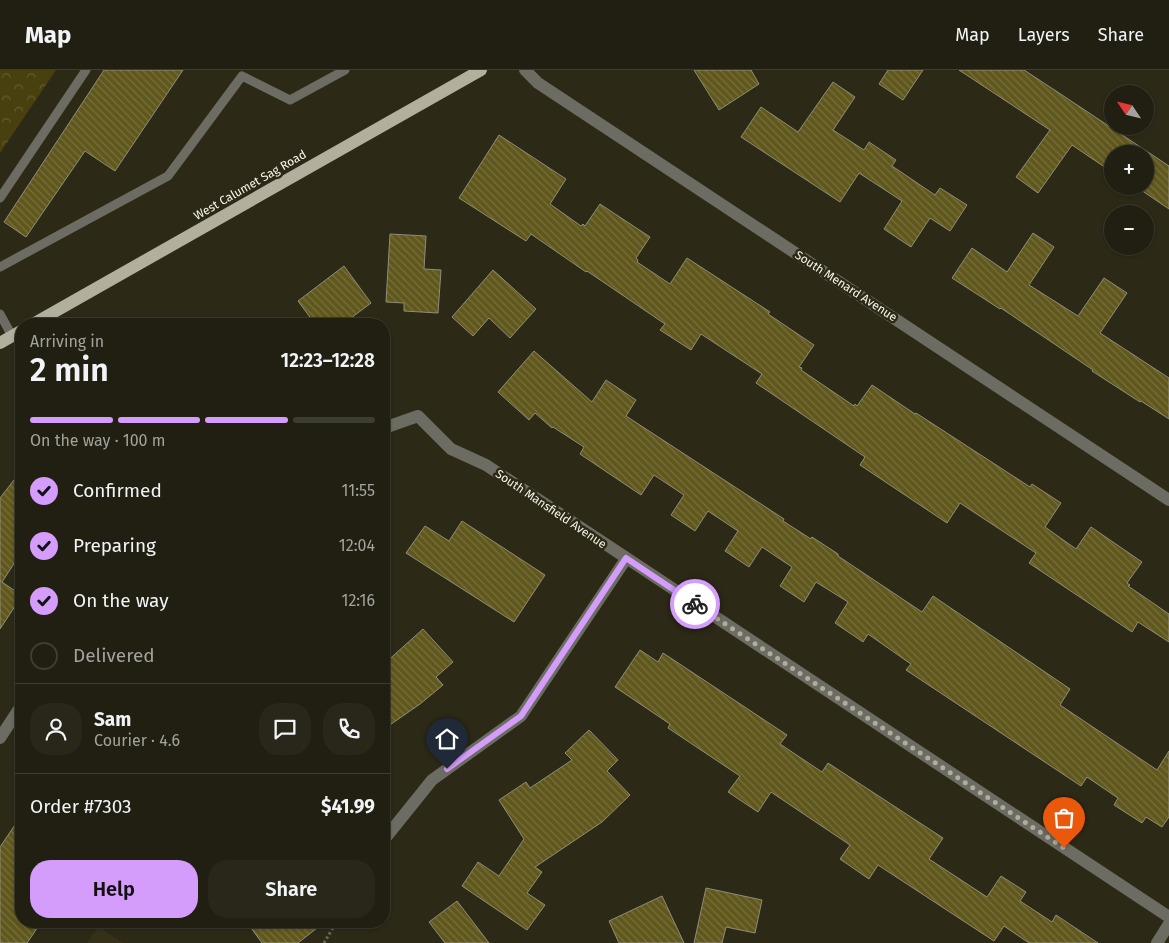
<!DOCTYPE html>
<html lang="en">
<head>
<meta charset="utf-8">
<style>
	:root { --surface:#211f11; --page:#29271a; --text:#f1f3f6; --muted:#a2a29f; --line:#3e3d31; --accent:#d49cfb }
	body { margin:0; font-family:"Fira Sans",sans-serif; background:var(--page); color:var(--text); height:100vh; display:flex; flex-direction:column; font-size:19px; white-space:nowrap }
	* { box-sizing:border-box; margin:0 }
	p { font-size:16px; color:var(--muted) }
	.icon { flex:none; width:28px; height:28px; fill:none; stroke:currentColor; stroke-width:2; stroke-linecap:round; stroke-linejoin:round }
	.map { position:relative; flex:1; overflow:hidden }
	.details { position:absolute; left:15px; top:248px; width:375px; height:610px; display:flex; flex-direction:column; background:var(--surface); border-radius:20px; box-shadow:0 1px 4px #0004,0 0 0 1px var(--line) }
	.details>* { flex:none }
	.needle { width:32px; rotate:305deg }
	.controls { position:absolute; left:1104px; top:15px; display:grid; gap:10px }
	.controls a { display:grid; place-items:center; width:50px; height:50px; border-radius:50%; background:var(--surface); box-shadow:0 1px 4px #0004,0 0 0 1px var(--line); font-size:25px }
	.pin { position:absolute; display:grid; place-items:center; width:42px; height:42px; color:#fff; margin:-51px -21px; border-radius:50% 50% 50% 0; rotate:-45deg; box-shadow:0 0 5px #0007 }
	.pin .icon { rotate:45deg }
	.courier { position:absolute; display:grid; place-items:center; width:50px; height:50px; margin:-25px; border:4px solid #d49cfb; border-radius:50%; background:#fff; color:#222; box-shadow:0 1px 6px #0007 }
	.head em { font-style:normal; font-weight:600 }
	.head div { display:flex; flex-direction:column-reverse }
	.head { display:flex; align-items:center; justify-content:space-between; height:85px; padding:0 15px }
	h1 { font-size:32px; font-weight:600; line-height:38px }
	.bar { display:grid; grid-template-columns:repeat(4,1fr); gap:8px 5px; align-content:center; height:60px; padding:0 15px }
	.bar i { height:6px; border-radius:4px; background:var(--line) }
	.bar .current { background:var(--accent) }
	.bar p { grid-column:span 4 }
	.line { display:flex; align-items:center; gap:12px; padding:0 15px; border-top:1px solid var(--line) }
	.line div { flex:1 }
	.round { display:grid; place-items:center; flex:none; width:52px; height:52px; border-radius:20px; background:var(--page) }
	ol { padding:0 15px; list-style:none }
	li { display:flex; align-items:center; gap:15px; height:55px }
	li p { margin-inline-start:auto }
	li .icon { padding:5px; border-radius:50%; background:var(--accent); color:#111; stroke-width:4 }
	li:last-child { color:var(--muted) }
	li i { width:28px; height:28px; border:2px solid var(--line); border-radius:50% }
	.primary-button { display:flex; gap:10px; margin-top:auto; padding:10px 15px }
	.primary-button a { flex:1; height:58px; border-radius:20px; background:var(--accent); color:#111; font-size:20px; font-weight:600; line-height:58px; text-align:center }
	.primary-button a+a { background:var(--page); color:var(--text) }
	header { display:flex; align-items:center; gap:30px; box-sizing:border-box; height:70px; padding:0 25px; background:var(--surface); border-bottom:1px solid var(--line) }
	header strong { font-size:24px }
	nav { display:flex; gap:28px; margin-inline-start:auto; font-size:18px }
	.map>svg:first-child { display:block }
</style>
</head>
<body>
<header>
<strong>Map</strong>
<nav><a>Map</a><a>Layers</a><a>Share</a></nav>
</header>
<div class="map">
<svg width="1169" height="873" viewBox="0 0 1169 873">
	<defs>
		<pattern id="forest-crowns" width="20" height="18" patternUnits="userSpaceOnUse" patternTransform="scale(1.25)"><rect width="20" height="18" fill="#48400e"/><path d="M2 6a3 3 0 1 1 6 0M12 15a3 3 0 1 1 6 0" fill="none" stroke="#635c31"/></pattern>
		<pattern id="building-back-hatch" width="6" height="6" patternUnits="userSpaceOnUse" patternTransform="scale(1.25)"><rect width="6" height="6" fill="#60571c"/><path d="M-1 5l2 2M0 0l6 6M5-1l2 2" fill="none" stroke="#77703d"/></pattern>
	</defs>
	<rect width="100%" height="100%" fill="#2c2917"/>
	<!-- built -->
	<path fill="#353118" d="M 98,857 L 123,873 L 87,873 Z"/>
	<!-- forest -->
	<path fill="url(#forest-crowns)" d="M 0,0 L 56,0 L 0,83 Z"/>
	<!-- building -->
	<path fill="url(#building-back-hatch)" stroke="#908d78" d="M 104,0 L 183,0 L 115,101 L 85,81 L 26,167 L 4,152 Z
		M 694,0 L 751,0 L 759,14 L 719,40 Z
		M 888,0 L 923,0 L 903,30 L 879,14 Z
		M 959,0 L 1024,0 L 1056,21 L 1169,96 L 1169,139 L 1135,116 L 1145,116 L 1145,84 L 1112,84 L 1112,102 L 1072,75 L 1038,123 L 1016,107 L 1050,60 Z
		M 833,12 L 855,27 L 833,60 L 864,80 L 869,72 L 896,90 L 892,96 L 935,125 L 940,118 L 967,135 L 950,161 L 930,148 L 911,177 L 884,159 L 902,131 L 859,103 L 840,132 L 741,67 L 761,37 L 798,62 Z
		M 499,65 L 566,109 L 550,134 L 581,156 L 583,154 L 585,156 L 600,134 L 650,167 L 636,188 L 638,190 L 637,192 L 670,214 L 687,188 L 770,242 L 768,244 L 814,275 L 799,297 L 802,298 L 801,300 L 854,336 L 855,334 L 857,336 L 872,315 L 915,344 L 916,343 L 1030,417 L 1032,414 L 1061,433 L 1045,457 L 1076,479 L 1091,457 L 1142,492 L 1127,513 L 1130,515 L 1128,516 L 1169,544 L 1169,572 L 1138,552 L 1132,562 L 1029,493 L 1036,483 L 960,433 L 947,453 L 860,395 L 865,387 L 756,313 L 762,304 L 701,264 L 691,280 L 660,260 L 665,254 L 587,201 L 586,202 L 531,164 L 526,171 L 459,128 Z
		M 1033,163 L 1054,177 L 1029,215 L 1078,246 L 1104,208 L 1127,223 L 1100,263 L 1169,308 L 1169,349 L 1141,331 L 1140,332 L 1092,301 L 1093,300 L 1001,238 L 1000,239 L 952,208 L 972,178 L 1007,202 Z
		M 390,164 L 426,166 L 424,199 L 441,200 L 438,243 L 404,241 L 404,233 L 386,232 Z
		M 344,196 L 371,233 L 343,254 L 315,254 L 298,231 Z
		M 493,200 L 536,239 L 510,268 L 489,248 L 473,266 L 452,247 Z
		M 534,281 L 592,332 L 606,310 L 636,330 L 626,346 L 784,449 L 783,451 L 811,469 L 812,467 L 838,484 L 838,486 L 922,542 L 933,526 L 1017,583 L 1070,619 L 1060,635 L 1157,700 L 1169,681 L 1169,747 L 1162,757 L 1146,747 L 1142,753 L 1114,735 L 1118,728 L 1087,707 L 1081,716 L 906,600 L 911,594 L 868,564 L 863,572 L 835,553 L 848,532 L 816,512 L 804,532 L 780,516 L 792,497 L 762,477 L 749,497 L 725,481 L 738,461 L 708,441 L 695,461 L 671,445 L 684,425 L 654,405 L 641,425 L 580,384 L 584,377 L 553,357 L 552,358 L 535,343 L 529,350 L 498,322 Z
		M 21,401 L 21,483 L 2,512 L 21,525 L 21,527 L 0,559 L 0,428 Z
		M 462,451 L 545,505 L 514,552 L 406,483 L 425,456 L 449,471 Z
		M 423,559 L 453,592 L 436,607 L 443,615 L 420,634 L 384,659 L 384,594 Z
		M 640,580 L 658,592 L 663,583 L 787,665 L 780,674 L 822,702 L 828,693 L 943,768 L 929,789 L 987,827 L 1001,806 L 1026,822 L 1020,831 L 1052,852 L 1056,845 L 1098,873 L 1029,873 L 1004,856 L 994,871 L 878,795 L 869,809 L 840,789 L 850,775 L 771,722 L 758,742 L 728,722 L 740,706 L 668,658 L 670,654 L 615,617 Z
		M 589,660 L 618,690 L 607,701 L 630,725 L 602,752 L 535,797 L 542,802 L 527,823 L 545,835 L 527,860 L 462,816 L 478,792 L 499,806 L 524,769 L 499,730 L 526,712 L 530,718 L 572,690 L 565,683 Z
		M 21,746 L 21,851 L 42,851 L 27,873 L 0,873 L 0,777 Z
		M 706,818 L 762,830 L 755,863 L 726,857 L 722,873 L 694,873 Z
		M 662,826 L 684,873 L 619,873 L 609,851 Z
		M 457,831 L 489,873 L 445,873 L 429,852 Z
		M 246,851 L 326,851 L 298,873 L 262,873 Z"/>
	<g fill="none" stroke-linecap="round" stroke-linejoin="round">
		<!-- path -->
		<path stroke="#696656" stroke-width="3" stroke-dasharray="2.5 2.5" stroke-linecap="butt" d="M 324,873 L 337,851"/>
		<!-- lane -->
		<path stroke="#6d6c63" stroke-width="9" d="M 0,128 L 86,0
			M 0,197 L 168,106 L 242,6 L 290,30 L 345,0
			M 0,244 L 12,266"/>
		<!-- street -->
		<path stroke="#6d6c63" stroke-width="12" d="M 525,0 L 538,13 L 1169,430
			M 384,358 L 418,346 L 451,379 L 486,395 L 1169,847
			M 0,668 L 21,636
			M 387,766 L 432,710 L 521,646 L 626,489
			M 1157,873 L 1169,854"/>
		<!-- primary -->
		<path stroke="#b2b09d" stroke-width="12" d="M 33,254 L 481,0
			M 0,273 L 21,261"/>
	</g>
	<g fill="none" stroke-linecap="round" stroke-linejoin="round">
		<!-- done -->
		<path stroke="#afad9f" stroke-width="5" stroke-dasharray="0 9" d="M 695,534 L 1064,778"/>
		<!-- route -->
		<path stroke="#d49cfb" stroke-width="6" d="M 447,699 L 521,646 L 626,488 L 695,534"/>
	</g>
	<g text-anchor="middle" stroke-width="5" stroke-linejoin="round" paint-order="stroke">
		<!-- street labels -->
		<g font-size="12" fill="#f5f4e8" stroke="#2c2917">
			<text transform="translate(250 115) rotate(-30)" y="4">West Calumet Sag Road</text>
			<text transform="translate(846 216) rotate(33)" y="4">South Menard Avenue</text>
			<text transform="translate(551 439) rotate(34)" y="4">South Mansfield Avenue</text>
		</g>
	</g>
</svg>
<div class="controls">
<a><svg class="needle" viewBox="-14 -14 28 28"><path d="M0-13l5 13h-10z" fill="#e53935"/><path d="M0 13l5-13h-10z" fill="#a2a29f"/></svg></a>
<a>+</a>
<a>−</a>
</div>
<div class="pin" style="left:1064px;top:778px;background:#ea580c"><svg class="icon" aria-label="bag" viewBox="0 0 24 24"><path d="M5 8h14l-1 12H6zM9 8a3 3 0 0 1 6 0"/></svg></div>
<div class="pin" style="left:447px;top:699px;background:#1f2937"><svg class="icon" aria-label="home" viewBox="0 0 24 24"><path d="M3 11l9-7 9 7M6 9v11h12V9"/></svg></div>
<div class="courier" style="left:695px;top:534px"><svg class="icon" aria-label="bike" viewBox="0 0 24 24"><circle cx="6" cy="16" r="4"/><circle cx="18" cy="16" r="4"/><path d="M6 16l4-8h5l3 8M10 8l3 8H6M13 5h3"/></svg></div>
<section class="details">
<div class="head"><div><h1>2 min</h1><p>Arriving in</p></div><em>12:23–12:28</em></div>
<div class="bar"><i class="current"></i><i class="current"></i><i class="current"></i><i></i><p>On the way · 100 m</p></div>
<ol>
<li><svg class="icon" aria-label="check" viewBox="0 0 24 24"><path d="M5 12l5 5 9-10"/></svg>Confirmed<p>11:55</p></li>
<li><svg class="icon" aria-label="check" viewBox="0 0 24 24"><path d="M5 12l5 5 9-10"/></svg>Preparing<p>12:04</p></li>
<li><svg class="icon" aria-label="check" viewBox="0 0 24 24"><path d="M5 12l5 5 9-10"/></svg>On the way<p>12:16</p></li>
<li><i></i>Delivered</li>
</ol>
<div class="line" style="height:90px"><a class="round"><svg class="icon" aria-label="person" viewBox="0 0 24 24"><circle cx="12" cy="8" r="4"/><path d="M4 21q1-7 8-7t8 7"/></svg></a><div><b>Sam</b><p>Courier · 4.6</p></div><a class="round"><svg class="icon" aria-label="chat" viewBox="0 0 24 24"><path d="M4 5h16v11H9l-5 4z"/></svg></a><a class="round"><svg class="icon" aria-label="phone" viewBox="0 0 24 24"><path d="M5 4h4l2 5-3 2q2 4 5 5l2-3 5 2v4C11 20 4 13 5 4z"/></svg></a></div>
<div class="line" style="height:65px"><div>Order #7303</div><b>$41.99</b></div>
<div class="primary-button"><a>Help</a><a>Share</a></div>
</section>
</div>
</body>
</html>
